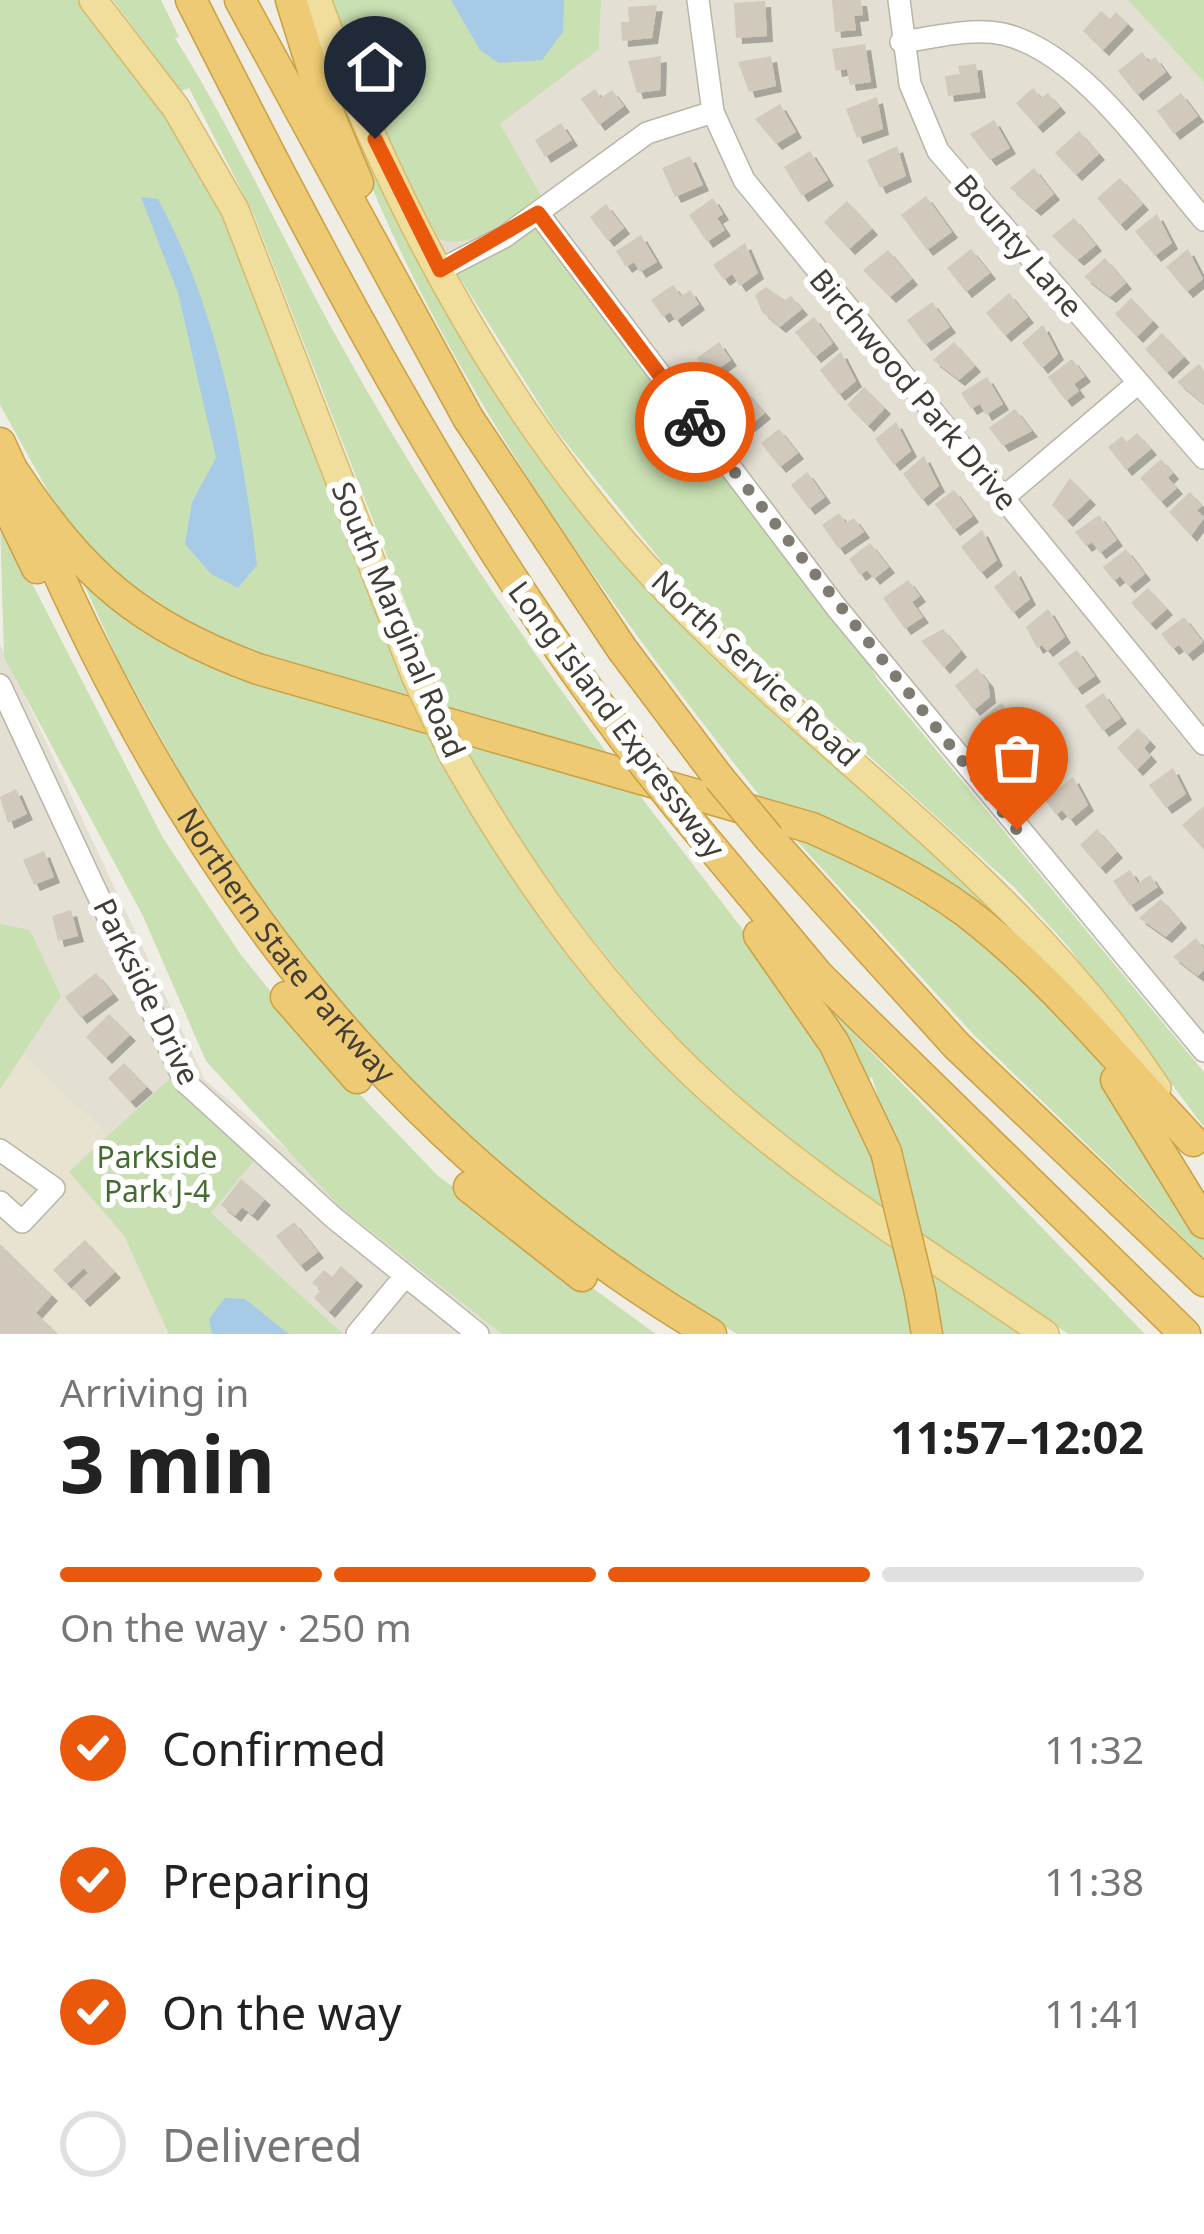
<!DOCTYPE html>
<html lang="en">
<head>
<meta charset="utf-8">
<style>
	:root { --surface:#fff; --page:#f2f2f2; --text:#222; --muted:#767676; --line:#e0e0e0; --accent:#ea580c }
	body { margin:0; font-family:"Noto Sans",sans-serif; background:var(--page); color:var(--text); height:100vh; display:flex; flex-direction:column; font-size:45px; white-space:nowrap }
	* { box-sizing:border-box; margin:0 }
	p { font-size:39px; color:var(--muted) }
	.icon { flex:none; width:66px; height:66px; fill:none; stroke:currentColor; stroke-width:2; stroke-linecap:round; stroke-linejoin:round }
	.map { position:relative; height:1334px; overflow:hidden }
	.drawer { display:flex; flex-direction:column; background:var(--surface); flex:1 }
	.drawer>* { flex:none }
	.pin { position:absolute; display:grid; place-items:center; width:102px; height:102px; color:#fff; margin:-123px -51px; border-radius:50% 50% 50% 0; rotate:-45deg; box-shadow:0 0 12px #0007 }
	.pin .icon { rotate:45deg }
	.courier { position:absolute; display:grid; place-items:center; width:120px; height:120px; margin:-60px; border:9px solid #ea580c; border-radius:50%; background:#fff; color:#222; box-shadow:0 3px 15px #0007 }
	.headline em { font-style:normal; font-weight:700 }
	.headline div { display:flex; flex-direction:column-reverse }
	.headline { display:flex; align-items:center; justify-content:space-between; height:204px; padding:0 60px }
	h1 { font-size:78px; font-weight:700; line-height:90px }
	.bar { display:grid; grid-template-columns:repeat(4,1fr); gap:18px 12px; align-content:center; height:144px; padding:0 60px }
	.bar i { height:15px; border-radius:9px; background:var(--line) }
	.bar .active { background:var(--accent) }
	.bar p { grid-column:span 4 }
	ol { padding:0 60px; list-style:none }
	li { display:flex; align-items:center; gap:36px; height:132px }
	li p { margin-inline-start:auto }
	li .icon { padding:12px; border-radius:50%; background:var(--accent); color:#fff; stroke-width:4 }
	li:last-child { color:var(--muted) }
	li i { width:66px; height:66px; border:6px solid var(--line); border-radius:50% }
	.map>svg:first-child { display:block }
</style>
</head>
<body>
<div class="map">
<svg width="1204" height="1334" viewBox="0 0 1204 1334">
	<defs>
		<filter id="shadow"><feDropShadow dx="6" dy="6" stdDeviation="0" flood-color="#0004"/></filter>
	</defs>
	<rect width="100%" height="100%" fill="#f0ede5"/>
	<!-- residential -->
	<path fill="#e3dfd3" d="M 601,0 L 1204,0 L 1204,1051 L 836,607 L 447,259 L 401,182 L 599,49 Z
		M 0,644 L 205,1080 L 504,1334 L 0,1334 Z"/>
	<!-- education -->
	<path fill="#e8e2d0" d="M 24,1054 L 107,1134 L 69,1172 L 123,1235 L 169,1334 L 0,1334 L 0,1089 Z"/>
	<!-- green -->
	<path fill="#c9e0b2" d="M 0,0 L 79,0 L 165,109 L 216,197 L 418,705 L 178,628 L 73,536 L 0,405 Z
		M 113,0 L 161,0 L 179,37 L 175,38 C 237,137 284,243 341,345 C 421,490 514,627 612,760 L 448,712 L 253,213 L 189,88 L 181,91 Z
		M 330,0 L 601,0 L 599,49 L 500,124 L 541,196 C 512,214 474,252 439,239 L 379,124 Z
		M 1128,0 L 1204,0 L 1204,82 Z
		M 317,30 L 387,195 L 682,618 L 726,668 L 902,818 L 1082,1001 L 824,822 L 825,816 L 767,805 C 586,577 395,314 317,30 Z
		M 538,213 L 836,607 L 878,680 L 1204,1072 L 1204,1127 L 1067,945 L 1014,887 L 684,589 L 555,429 L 450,262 Z
		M 0,521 L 163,838 L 241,955 L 324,1057 L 438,1176 L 656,1334 L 502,1334 L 339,1206 L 206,1061 L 143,916 L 4,657 Z
		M 79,573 L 151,633 L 427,723 C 506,885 616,1030 754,1146 C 800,1185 855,1217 904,1251 L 920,1334 L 737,1334 L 579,1237 L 448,1123 L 313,977 L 215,835 L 120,664 Z
		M 462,741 L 628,780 L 783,982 L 836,1063 L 897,1216 C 846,1179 789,1144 742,1101 C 628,997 537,876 462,741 Z
		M 786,829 C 908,872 1017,948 1094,1054 C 1135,1111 1168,1175 1204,1236 L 1204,1258 L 974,1035 Z
		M 0,924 L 30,930 L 61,996 L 0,1089 Z
		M 829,1008 L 1145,1334 L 1068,1334 L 918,1231 L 872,1077 L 867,1079 Z
		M 179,1070 L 260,1153 L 211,1213 L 343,1334 L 169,1334 L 124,1235 L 69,1172 Z
		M 924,1261 L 1029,1334 L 938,1334 Z"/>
	<!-- water -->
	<path fill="#a7cae7" d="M 451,0 L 564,0 L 563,32 L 542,60 L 499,63 L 480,50 Z
		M 141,197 L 158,199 C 219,313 241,438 257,565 L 238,588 L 211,574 L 185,544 L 192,502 L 216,458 L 178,293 Z
		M 225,1298 L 245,1299 L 289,1334 L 212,1334 L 209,1319 Z"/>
	<!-- building -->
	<path fill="#d0c9bc" filter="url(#shadow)" d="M 832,0 L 861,0 L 863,15 L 854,16 L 856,30 L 835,32 Z
		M 765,1 L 767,36 L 736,38 L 734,3 Z
		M 657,5 L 652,38 L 622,41 L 621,22 L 629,22 L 628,7 Z
		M 1101,11 L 1110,19 L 1116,12 L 1128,24 L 1103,50 L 1083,31 Z
		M 865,44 L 871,82 L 850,85 L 847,69 L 836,71 L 832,49 Z
		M 1142,52 L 1149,62 L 1155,57 L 1166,72 L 1137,95 L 1118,71 Z
		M 661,56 L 660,90 L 637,93 L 628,61 Z
		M 771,56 L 776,86 L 749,92 L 738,62 Z
		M 976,64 L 980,92 L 948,96 L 945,76 L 960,74 L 958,66 Z
		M 1033,88 L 1041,98 L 1048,93 L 1060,107 L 1037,127 L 1016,103 Z
		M 595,89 L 601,98 L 612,90 L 624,106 L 599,125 L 581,99 Z
		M 1181,93 L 1198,116 L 1174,134 L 1157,111 Z
		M 877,97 L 883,129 L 857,138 L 846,109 Z
		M 780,104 L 796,132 L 776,144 L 755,119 Z
		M 994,120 L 1010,148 L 990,160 L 970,134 Z
		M 561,123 L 572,140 L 545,157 L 535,140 Z
		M 1079,131 L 1099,154 L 1076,175 L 1055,153 Z
		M 897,146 L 906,176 L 880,188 L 867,160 Z
		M 810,151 L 828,180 L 802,196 L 784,167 Z
		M 690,156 L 703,185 L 675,197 L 662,168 Z
		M 1034,168 L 1054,194 L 1035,210 L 1010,188 Z
		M 1120,178 L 1143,204 L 1120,225 L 1097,198 Z
		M 926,196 L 952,232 L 927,250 L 901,215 Z
		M 713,198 L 723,214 L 717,218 L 725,230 L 707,242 L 689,215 Z
		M 847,201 L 872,229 L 849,249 L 824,222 Z
		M 606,204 L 624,228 L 608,241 L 590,217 Z
		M 1157,214 L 1172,243 L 1155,256 L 1135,231 Z
		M 1074,218 L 1096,245 L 1078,260 L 1052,236 Z
		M 641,235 L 657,262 L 640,272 L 634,262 L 626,267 L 616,251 Z
		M 745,243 L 758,273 L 740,286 L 732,274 L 724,280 L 713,265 Z
		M 971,249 L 990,273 L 966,292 L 947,268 Z
		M 1188,249 L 1203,279 L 1187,292 L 1166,267 Z
		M 888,250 L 912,279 L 890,297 L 863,270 Z
		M 1105,258 L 1126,283 L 1110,297 L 1084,277 Z
		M 673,285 L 681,296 L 690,290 L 699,304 L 676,321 L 670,312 L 663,317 L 651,300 Z
		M 766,287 L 785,300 L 791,296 L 802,309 L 780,327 L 762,312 L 755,295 Z
		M 1009,293 L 1028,317 L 1005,336 L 986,313 Z
		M 1131,298 L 1153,321 L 1137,337 L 1115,314 Z
		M 932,302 L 950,327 L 925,345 L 907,320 Z
		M 814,317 L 833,343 L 815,357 L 795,332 Z
		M 1043,325 L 1058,354 L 1042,368 L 1022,343 Z
		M 1162,333 L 1184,357 L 1167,373 L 1145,349 Z
		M 719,342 L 731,360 L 709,375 L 697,358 Z
		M 954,342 L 975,366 L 959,380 L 933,360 Z
		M 841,352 L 856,381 L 839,395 L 820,370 Z
		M 1072,359 L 1085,376 L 1074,384 L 1079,391 L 1066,401 L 1048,377 Z
		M 1199,364 L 1204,371 L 1204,404 L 1177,382 Z
		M 987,377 L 1003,404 L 986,415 L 980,404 L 971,409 L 961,393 Z
		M 864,387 L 885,408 L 868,426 L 847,405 Z
		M 745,390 L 765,413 L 749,426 L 729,404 Z
		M 1015,409 L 1032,431 L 1003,446 L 989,428 Z
		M 896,422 L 911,451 L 894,465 L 875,439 Z
		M 779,429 L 798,453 L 780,467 L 761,443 Z
		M 1137,433 L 1151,449 L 1126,470 L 1108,447 L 1122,436 L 1127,442 Z
		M 924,456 L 939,486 L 922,500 L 903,474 Z
		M 1161,459 L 1173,473 L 1168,478 L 1177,488 L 1161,502 L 1140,478 Z
		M 807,472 L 825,497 L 809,509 L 791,485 Z
		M 1070,478 L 1090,499 L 1067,521 L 1052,505 Z
		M 954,490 L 973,516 L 954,530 L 935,504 Z
		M 1190,492 L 1202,506 L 1197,510 L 1204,518 L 1191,536 L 1169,512 Z
		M 839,513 L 846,523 L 854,518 L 864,532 L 839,549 L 822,525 Z
		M 1099,515 L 1117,540 L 1100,553 L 1092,542 L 1086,546 L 1075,532 Z
		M 982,530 L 997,560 L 981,573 L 961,547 Z
		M 870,543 L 889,567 L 874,579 L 867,570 L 860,575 L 849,559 Z
		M 1126,549 L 1145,574 L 1129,587 L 1120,576 L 1114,581 L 1103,567 Z
		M 1015,570 L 1030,599 L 1013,613 L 994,587 Z
		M 908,580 L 920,596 L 912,602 L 923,617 L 905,629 L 883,598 Z
		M 1148,588 L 1167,609 L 1150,624 L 1131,603 Z
		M 1048,609 L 1065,637 L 1047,651 L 1042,645 L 1037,648 L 1026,627 Z
		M 1184,617 L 1203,642 L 1187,655 L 1179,645 L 1173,649 L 1161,634 Z
		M 943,629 L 961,651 L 944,668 L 921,641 Z
		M 1077,650 L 1095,676 L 1076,689 L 1058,663 Z
		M 977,668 L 988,682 L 990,697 L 974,710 L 955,686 Z
		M 1103,693 L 1121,718 L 1103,731 L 1085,706 Z
		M 1001,703 L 1023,726 L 1005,741 L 997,730 L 991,735 L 980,720 Z
		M 1138,728 L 1150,741 L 1144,748 L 1151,756 L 1137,770 L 1117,748 Z
		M 1035,740 L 1057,770 L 1032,789 L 1010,760 Z
		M 1173,768 L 1186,794 L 1166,808 L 1149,785 Z
		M 1073,777 L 1088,805 L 1070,820 L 1062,810 L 1056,815 L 1045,800 Z
		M 16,789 L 27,814 L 8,823 L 0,797 Z
		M 1204,806 L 1204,850 L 1182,825 Z
		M 1097,829 L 1117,852 L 1100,868 L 1080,845 Z
		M 44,851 L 54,877 L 34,885 L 23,860 Z
		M 1130,870 L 1138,883 L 1150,875 L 1158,887 L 1130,906 L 1113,881 Z
		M 1161,899 L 1181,922 L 1166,937 L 1139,918 Z
		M 71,910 L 78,936 L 58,941 L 52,916 Z
		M 1196,938 L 1204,949 L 1204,970 L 1198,976 L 1173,957 Z
		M 96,973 L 113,994 L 81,1018 L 65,997 Z
		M 109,1014 L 130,1035 L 106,1058 L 86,1037 Z
		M 124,1063 L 147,1087 L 130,1102 L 108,1078 Z
		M 241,1179 L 265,1199 L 252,1215 L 242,1207 L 235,1216 L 221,1205 Z
		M 294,1222 L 318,1252 L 300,1266 L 276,1236 Z
		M 85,1240 L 115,1272 L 84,1301 L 72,1288 L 88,1273 L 84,1268 L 67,1284 L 53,1270 Z
		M 0,1244 L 52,1295 L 36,1313 L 58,1334 L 0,1334 Z
		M 341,1266 L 357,1280 L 329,1312 L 314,1298 L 321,1290 L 312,1283 L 324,1270 L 332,1277 Z"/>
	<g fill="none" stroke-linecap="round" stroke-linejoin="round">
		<!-- minor casing -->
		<g stroke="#bab5a9" stroke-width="24">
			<path id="minor" d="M 698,0 L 713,112 L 744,180 L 1204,744
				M 899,0 L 910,84 L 938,151 L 1204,458
				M 901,42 C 933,38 971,27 1003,34 C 1082,52 1152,160 1204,220
				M 538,213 L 836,607 L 1204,1051
				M 440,270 L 504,237 L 647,133 L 713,112
				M 1003,498 L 1138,383
				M 0,685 L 185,1082 L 334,1218 L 478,1334
				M 0,1150 L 54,1188 L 22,1222 L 0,1202
				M 357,1334 L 405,1276"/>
		</g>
		<!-- major casing -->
		<g stroke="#d5bb6e" stroke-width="30">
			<path id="major" d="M 93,0 L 176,108 L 235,210 L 415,675
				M 317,0 C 397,218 516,437 680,604 C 845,772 1024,886 1157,1088
				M 454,757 C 521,874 596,981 694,1075 C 799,1175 926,1252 1045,1334"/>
		</g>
		<!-- highway casing -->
		<g stroke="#caa044" stroke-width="33">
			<g id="highway">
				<path d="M 191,0 C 321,256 452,510 625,740"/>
				<path d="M 240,0 L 468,418 L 622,649 L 719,778"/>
				<path d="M 291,0 L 320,93 L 358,183"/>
				<path d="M 0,443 L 22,491"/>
				<path d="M 14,472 C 83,576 140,626 258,669 L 812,828 C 865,852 919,877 966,912 C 1051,977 1120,1064 1193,1141"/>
				<path d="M 0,492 L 37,568"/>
				<path id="s1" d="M 41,535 C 189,874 390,1143 711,1334"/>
				<path d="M 679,808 L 819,976 L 1185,1334"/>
				<path d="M 769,838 L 956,1045 L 1204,1281"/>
				<path d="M 759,935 L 834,1043 L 886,1152"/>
				<path d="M 286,997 L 357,1078"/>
				<path d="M 1116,1080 L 1204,1223"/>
				<path d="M 469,1187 L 582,1276"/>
				<path d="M 920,1293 L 927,1334"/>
			</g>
		</g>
		<!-- minor -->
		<use href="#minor" stroke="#fff" stroke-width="21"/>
		<!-- major -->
		<use href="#major" stroke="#f2de9c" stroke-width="27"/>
		<!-- highway -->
		<use href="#highway" stroke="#edca73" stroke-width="30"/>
		<!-- major-bridge casing -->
		<g stroke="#d5bb6e" stroke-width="30" stroke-linecap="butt">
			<path id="major-bridge" d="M 415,675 L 454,757"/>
		</g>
		<!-- highway-bridge casing -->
		<g stroke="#caa044" stroke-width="33" stroke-linecap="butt">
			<path id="highway-bridge" d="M 625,740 L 679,808
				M 719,778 L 769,838
				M 886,1152 L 920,1293"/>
		</g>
		<!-- major-bridge -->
		<use href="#major-bridge" stroke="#f2de9c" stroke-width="27"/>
		<!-- highway-bridge -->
		<use href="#highway-bridge" stroke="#edca73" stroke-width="30"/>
	</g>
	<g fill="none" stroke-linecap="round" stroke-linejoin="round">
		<!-- done -->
		<path stroke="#7f7b73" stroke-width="12" stroke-dasharray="0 21.6" d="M 695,422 L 1017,830"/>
		<!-- route -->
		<path stroke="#ea580c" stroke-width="15" d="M 375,139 L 440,270 L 538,213 L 695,422"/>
	</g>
	<g text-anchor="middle" stroke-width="12" stroke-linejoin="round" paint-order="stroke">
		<!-- street labels -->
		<g font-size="30" fill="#423d35" stroke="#fff">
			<text transform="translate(1018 246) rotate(49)" y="10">Bounty Lane</text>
			<text transform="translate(913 390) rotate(50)" y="10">Birchwood Park Drive</text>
			<text transform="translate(398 620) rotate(67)" y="10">South Marginal Road</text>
			<text transform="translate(755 669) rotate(43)" y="10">North Service Road</text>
			<text transform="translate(616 720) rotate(53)" y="10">Long Island Expressway</text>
			<text dy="10" stroke="none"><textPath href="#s1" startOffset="480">Northern State Parkway</textPath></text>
			<text transform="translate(146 992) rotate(64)" y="10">Parkside Drive</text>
		</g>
		<!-- park labels -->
		<g font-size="30" fill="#446c30" stroke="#fff">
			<text x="157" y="1168">Parkside<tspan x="157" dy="34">Park J-4</tspan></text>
		</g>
	</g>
</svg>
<div class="pin" style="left:1017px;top:830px;background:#ea580c"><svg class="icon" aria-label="bag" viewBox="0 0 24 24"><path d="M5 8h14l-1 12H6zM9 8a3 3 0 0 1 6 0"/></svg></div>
<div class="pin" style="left:375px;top:139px;background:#1f2937"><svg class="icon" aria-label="home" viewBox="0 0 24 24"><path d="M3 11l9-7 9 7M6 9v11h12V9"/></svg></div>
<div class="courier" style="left:695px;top:422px"><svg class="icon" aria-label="bike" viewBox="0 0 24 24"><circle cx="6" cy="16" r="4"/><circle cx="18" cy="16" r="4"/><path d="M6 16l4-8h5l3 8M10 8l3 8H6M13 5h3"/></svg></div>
</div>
<section class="drawer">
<div class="headline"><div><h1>3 min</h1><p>Arriving in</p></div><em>11:57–12:02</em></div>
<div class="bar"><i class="active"></i><i class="active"></i><i class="active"></i><i></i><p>On the way · 250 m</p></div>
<ol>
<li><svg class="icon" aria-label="check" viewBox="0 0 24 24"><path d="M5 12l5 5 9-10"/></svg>Confirmed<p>11:32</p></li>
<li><svg class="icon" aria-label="check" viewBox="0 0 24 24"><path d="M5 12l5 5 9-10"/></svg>Preparing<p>11:38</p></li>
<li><svg class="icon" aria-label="check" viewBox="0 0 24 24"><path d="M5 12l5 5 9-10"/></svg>On the way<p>11:41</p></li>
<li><i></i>Delivered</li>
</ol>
</section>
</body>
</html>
